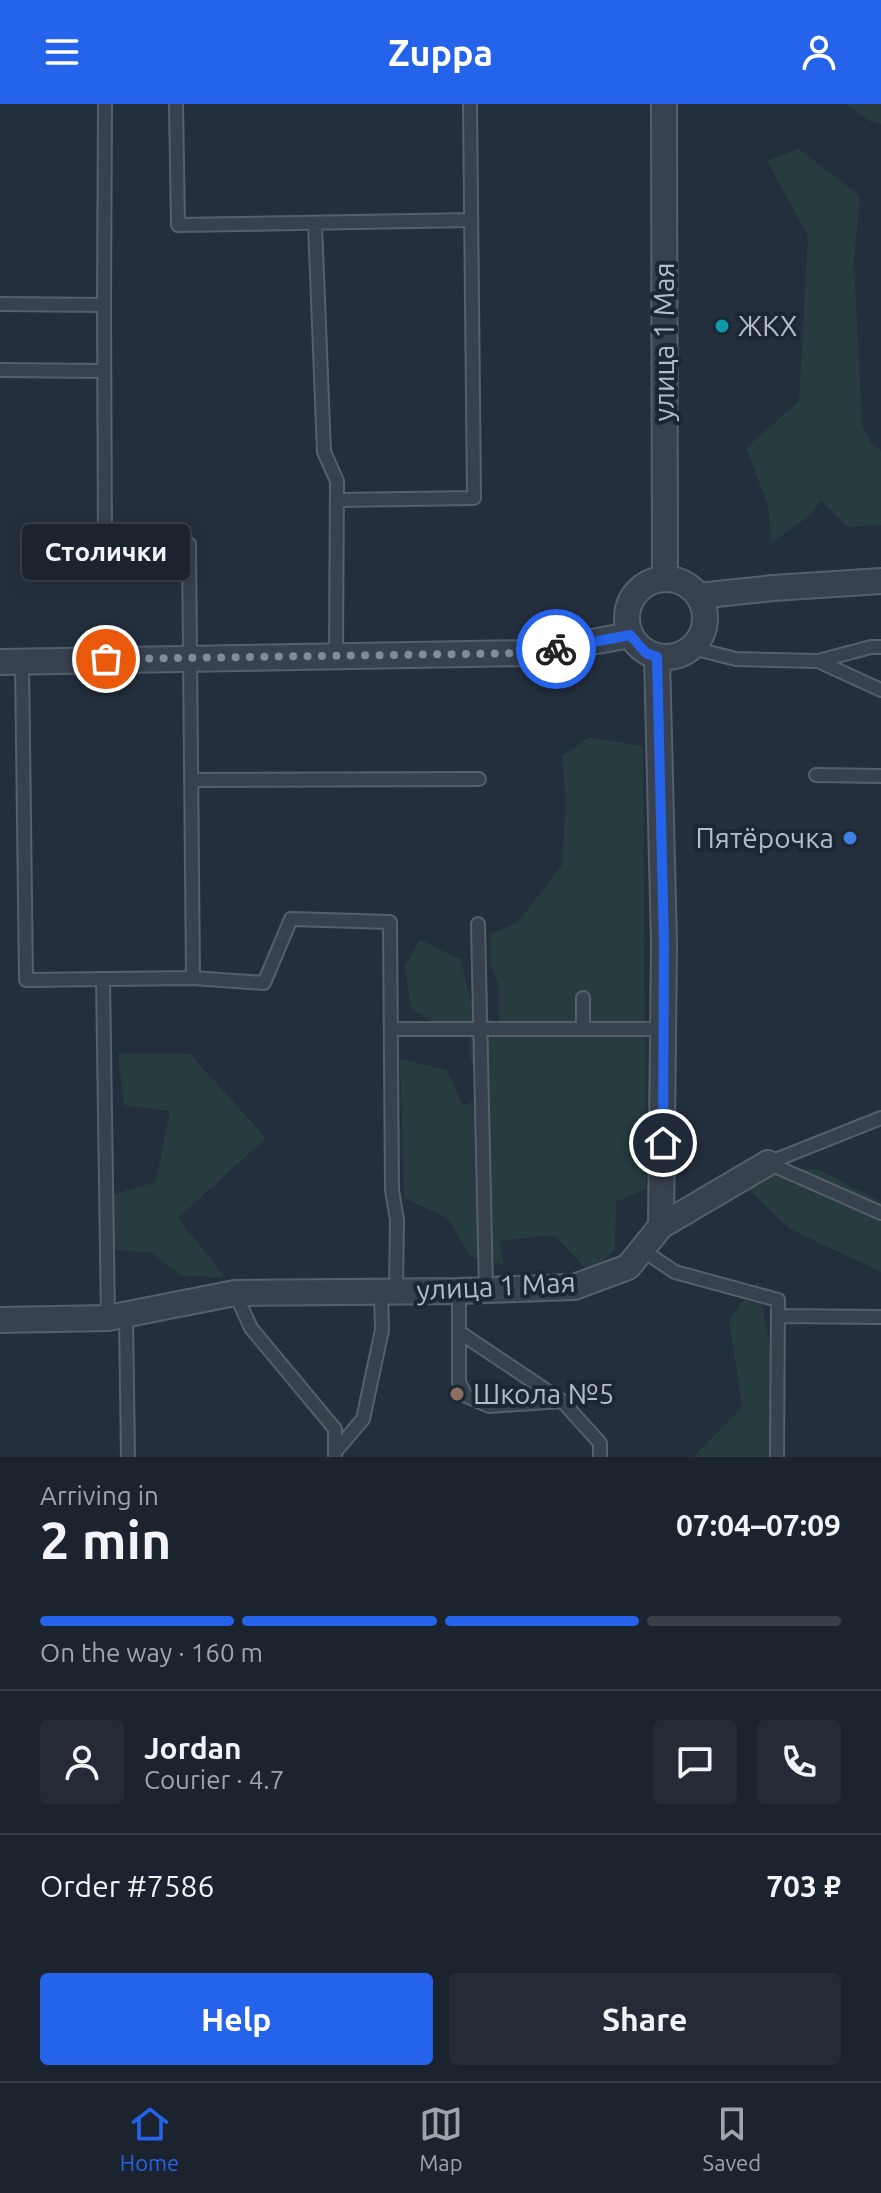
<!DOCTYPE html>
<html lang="en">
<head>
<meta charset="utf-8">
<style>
	:root { --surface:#1b232e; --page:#242b36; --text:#f1f3f6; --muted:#a0a4aa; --line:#39404a; --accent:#2563eb }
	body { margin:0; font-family:Ubuntu,sans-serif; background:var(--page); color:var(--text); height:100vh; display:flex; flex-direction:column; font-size:30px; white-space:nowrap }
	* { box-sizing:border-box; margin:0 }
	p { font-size:26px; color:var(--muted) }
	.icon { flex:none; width:44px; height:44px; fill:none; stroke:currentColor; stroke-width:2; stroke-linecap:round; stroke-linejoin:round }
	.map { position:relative; height:1353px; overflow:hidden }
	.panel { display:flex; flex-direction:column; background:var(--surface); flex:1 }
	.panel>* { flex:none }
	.pin { position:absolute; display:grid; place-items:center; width:68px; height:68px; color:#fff; margin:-34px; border:4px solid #fff; border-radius:50%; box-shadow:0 2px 8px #0007 }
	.courier { position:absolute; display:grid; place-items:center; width:80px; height:80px; margin:-40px; border:6px solid #2563eb; border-radius:50%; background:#fff; color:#222; box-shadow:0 2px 10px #0007 }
	.bubble { position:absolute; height:56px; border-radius:8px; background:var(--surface); box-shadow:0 4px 20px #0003,0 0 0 2px var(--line); font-size:26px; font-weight:600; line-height:56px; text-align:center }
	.headline em { font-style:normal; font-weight:600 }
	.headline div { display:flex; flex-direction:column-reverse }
	.headline { display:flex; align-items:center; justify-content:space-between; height:136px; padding:0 40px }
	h1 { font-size:52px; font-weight:600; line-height:60px }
	.bar { display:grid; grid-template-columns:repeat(4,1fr); gap:12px 8px; align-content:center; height:96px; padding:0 40px }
	.bar i { height:10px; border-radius:6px; background:var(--line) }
	.bar .active { background:var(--accent) }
	.bar p { grid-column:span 4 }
	.line { display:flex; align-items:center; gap:20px; padding:0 40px; border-top:2px solid var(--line) }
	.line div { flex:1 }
	.round { display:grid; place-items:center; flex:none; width:84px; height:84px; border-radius:8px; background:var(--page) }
	.button { display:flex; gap:16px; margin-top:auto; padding:16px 40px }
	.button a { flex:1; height:92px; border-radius:8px; background:var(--accent); color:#fff; font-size:32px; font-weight:600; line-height:92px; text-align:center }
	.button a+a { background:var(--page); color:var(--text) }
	header { display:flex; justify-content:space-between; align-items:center; height:104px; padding:0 40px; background:var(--accent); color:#fff; font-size:36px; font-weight:600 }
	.tab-bar { display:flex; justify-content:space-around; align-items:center; height:112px; border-top:2px solid var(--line); background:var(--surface); font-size:22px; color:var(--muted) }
	.tab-bar a { display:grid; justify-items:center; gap:4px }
	.tab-bar .active { color:var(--accent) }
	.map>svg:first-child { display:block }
</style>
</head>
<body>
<header><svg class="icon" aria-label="menu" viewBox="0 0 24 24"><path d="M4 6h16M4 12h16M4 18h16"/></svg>Zuppa<svg class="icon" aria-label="person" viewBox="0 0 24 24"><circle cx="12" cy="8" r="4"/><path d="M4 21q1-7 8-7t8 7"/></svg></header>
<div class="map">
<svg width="881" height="1353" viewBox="0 0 881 1353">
	<rect width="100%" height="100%" fill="#242f3e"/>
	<!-- green -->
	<path fill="#263c3f" d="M 846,0 L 881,0 L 881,20 L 869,17 Z
		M 799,45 L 860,92 L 854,158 L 862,320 L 871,339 L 881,347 L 881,421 L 848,423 L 821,396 L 812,410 L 771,439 L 768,401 L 746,344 L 799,297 L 808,132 L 767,57 Z
		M 590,633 L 643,642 L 646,1085 L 616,1098 L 615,1145 L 591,1169 L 554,1131 L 499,1137 L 504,1161 L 471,1153 L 447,1114 L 404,1094 L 400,955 L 447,966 L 463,1002 L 483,993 L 469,951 L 471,924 L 440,923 L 411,904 L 405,862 L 420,836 L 460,855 L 475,910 L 499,919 L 499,882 L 491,863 L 490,830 L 517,819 L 562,761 L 566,696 L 562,652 Z
		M 118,950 L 190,950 L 266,1034 L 178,1114 L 225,1173 L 181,1172 L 152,1149 L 109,1145 L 108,1092 L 156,1078 L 170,1007 L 124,1001 Z
		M 727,1065 L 818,1065 L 881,1098 L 881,1168 L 790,1125 Z
		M 758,1177 L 779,1292 L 776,1353 L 693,1353 L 742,1303 L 729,1216 Z"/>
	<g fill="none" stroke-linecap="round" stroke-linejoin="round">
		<!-- lane casing -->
		<g stroke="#565f6c" stroke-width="16">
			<path id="lane" d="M 176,0 L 178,121 L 471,116
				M 315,119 L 324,348 L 337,377 L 336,551
				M 0,200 L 104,201 L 105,0
				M 0,266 L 104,267
				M 337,396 L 474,394 L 470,0
				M 692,544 L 736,555 L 818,557 L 881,586
				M 22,557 L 26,876 L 193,874 L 189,440 L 105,441 L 104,201
				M 818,557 L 871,543 L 881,543
				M 816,671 L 881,672
				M 191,676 L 479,675
				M 478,820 L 486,1186
				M 193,874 L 264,879 L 291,815 L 390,818 L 392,1086 L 397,1116 L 396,1187
				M 103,875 L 108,1214
				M 583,894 L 583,925
				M 391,925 L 663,925
				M 768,1059 L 881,1109
				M 768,1059 L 881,1014
				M 642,1146 L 675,1168 L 778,1196 L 777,1353
				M 459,1187 L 459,1278 L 466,1292 L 489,1302 L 562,1297 L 600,1339 L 600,1353
				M 235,1189 L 251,1224 L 335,1325 L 335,1353
				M 126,1212 L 128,1353
				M 778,1212 L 881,1213
				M 459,1228 L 562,1297
				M 335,1348 L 363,1315 L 382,1226 L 381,1188"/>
		</g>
		<!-- street casing -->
		<g stroke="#565f6c" stroke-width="28">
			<path id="street" d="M 664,0 L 665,475
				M627 514a39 39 0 1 1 78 0a39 39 0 1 1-78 0Z
				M 698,492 L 773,484 L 881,477
				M 0,558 L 532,549 L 630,531
				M 661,1122 L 768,1059
				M 0,1216 L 108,1214 L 235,1189 L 459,1187 L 574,1183 L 628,1163 L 661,1122 L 664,839 L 657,553"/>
		</g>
		<!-- lane -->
		<use href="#lane" stroke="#38414e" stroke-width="12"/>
		<!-- street -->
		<use href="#street" stroke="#38414e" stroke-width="24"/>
	</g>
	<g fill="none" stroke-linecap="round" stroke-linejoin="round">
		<!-- done -->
		<path stroke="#828b98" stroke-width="8" stroke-dasharray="0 14.4" d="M 106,555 L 532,549 L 556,545"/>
		<!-- route -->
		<path stroke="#2563eb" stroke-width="10" d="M 556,545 L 630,531 L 646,549 L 657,553 L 664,839 L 663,1039"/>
	</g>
	<!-- markers -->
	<circle fill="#0f9aa8" stroke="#1d2633" stroke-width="3" cx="722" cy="222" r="8"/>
	<circle fill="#3f7fe0" stroke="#1d2633" stroke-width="3" cx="850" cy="734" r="8"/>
	<circle fill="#8d6e63" stroke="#1d2633" stroke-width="3" cx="457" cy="1290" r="8"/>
	<g text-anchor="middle" stroke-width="8" stroke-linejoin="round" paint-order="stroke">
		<!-- poi labels -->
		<g font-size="28" fill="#b4bcc9" stroke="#1d2633" text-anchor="start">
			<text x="738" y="232">ЖКХ</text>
			<text x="834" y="744" text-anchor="end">Пятёрочка</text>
			<text x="473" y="1300">Школа №5</text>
		</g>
		<!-- street labels -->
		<g font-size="28" fill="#b4bcc9" stroke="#1d2633">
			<text transform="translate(664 238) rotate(-90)" y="10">улица 1 Мая</text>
			<text transform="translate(496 1182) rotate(-3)" y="10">улица 1 Мая</text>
		</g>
	</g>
</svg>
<div class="pin" style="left:106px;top:555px;background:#ea580c"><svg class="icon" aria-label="bag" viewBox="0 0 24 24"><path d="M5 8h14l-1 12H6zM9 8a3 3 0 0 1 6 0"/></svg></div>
<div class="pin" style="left:663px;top:1039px;background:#1f2937"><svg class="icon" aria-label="home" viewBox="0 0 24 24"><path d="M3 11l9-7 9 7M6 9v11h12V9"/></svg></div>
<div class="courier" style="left:556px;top:545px"><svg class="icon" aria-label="bike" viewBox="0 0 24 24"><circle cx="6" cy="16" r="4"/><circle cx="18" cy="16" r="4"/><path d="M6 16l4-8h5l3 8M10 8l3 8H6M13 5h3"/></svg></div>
<div class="bubble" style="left:22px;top:420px;width:168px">Столички</div>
</div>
<section class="panel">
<div class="headline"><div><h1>2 min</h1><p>Arriving in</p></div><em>07:04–07:09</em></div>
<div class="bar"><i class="active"></i><i class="active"></i><i class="active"></i><i></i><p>On the way · 160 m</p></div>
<div class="line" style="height:144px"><a class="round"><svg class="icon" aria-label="person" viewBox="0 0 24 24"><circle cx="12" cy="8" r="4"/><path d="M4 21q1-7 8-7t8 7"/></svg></a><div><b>Jordan</b><p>Courier · 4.7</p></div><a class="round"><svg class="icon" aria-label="chat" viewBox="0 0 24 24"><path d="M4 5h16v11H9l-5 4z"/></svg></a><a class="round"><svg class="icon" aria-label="phone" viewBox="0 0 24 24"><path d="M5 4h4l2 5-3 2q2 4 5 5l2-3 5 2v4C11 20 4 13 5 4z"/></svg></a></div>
<div class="line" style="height:104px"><div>Order #7586</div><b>703 ₽</b></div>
<div class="button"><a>Help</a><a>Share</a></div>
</section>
<nav class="tab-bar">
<a class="active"><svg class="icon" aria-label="home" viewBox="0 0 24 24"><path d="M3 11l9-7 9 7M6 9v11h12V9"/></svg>Home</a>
<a><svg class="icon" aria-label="map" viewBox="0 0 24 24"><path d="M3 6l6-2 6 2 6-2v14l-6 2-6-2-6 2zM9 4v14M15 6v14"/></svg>Map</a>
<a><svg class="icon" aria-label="saved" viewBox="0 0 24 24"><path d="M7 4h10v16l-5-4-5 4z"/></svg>Saved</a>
</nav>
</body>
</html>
